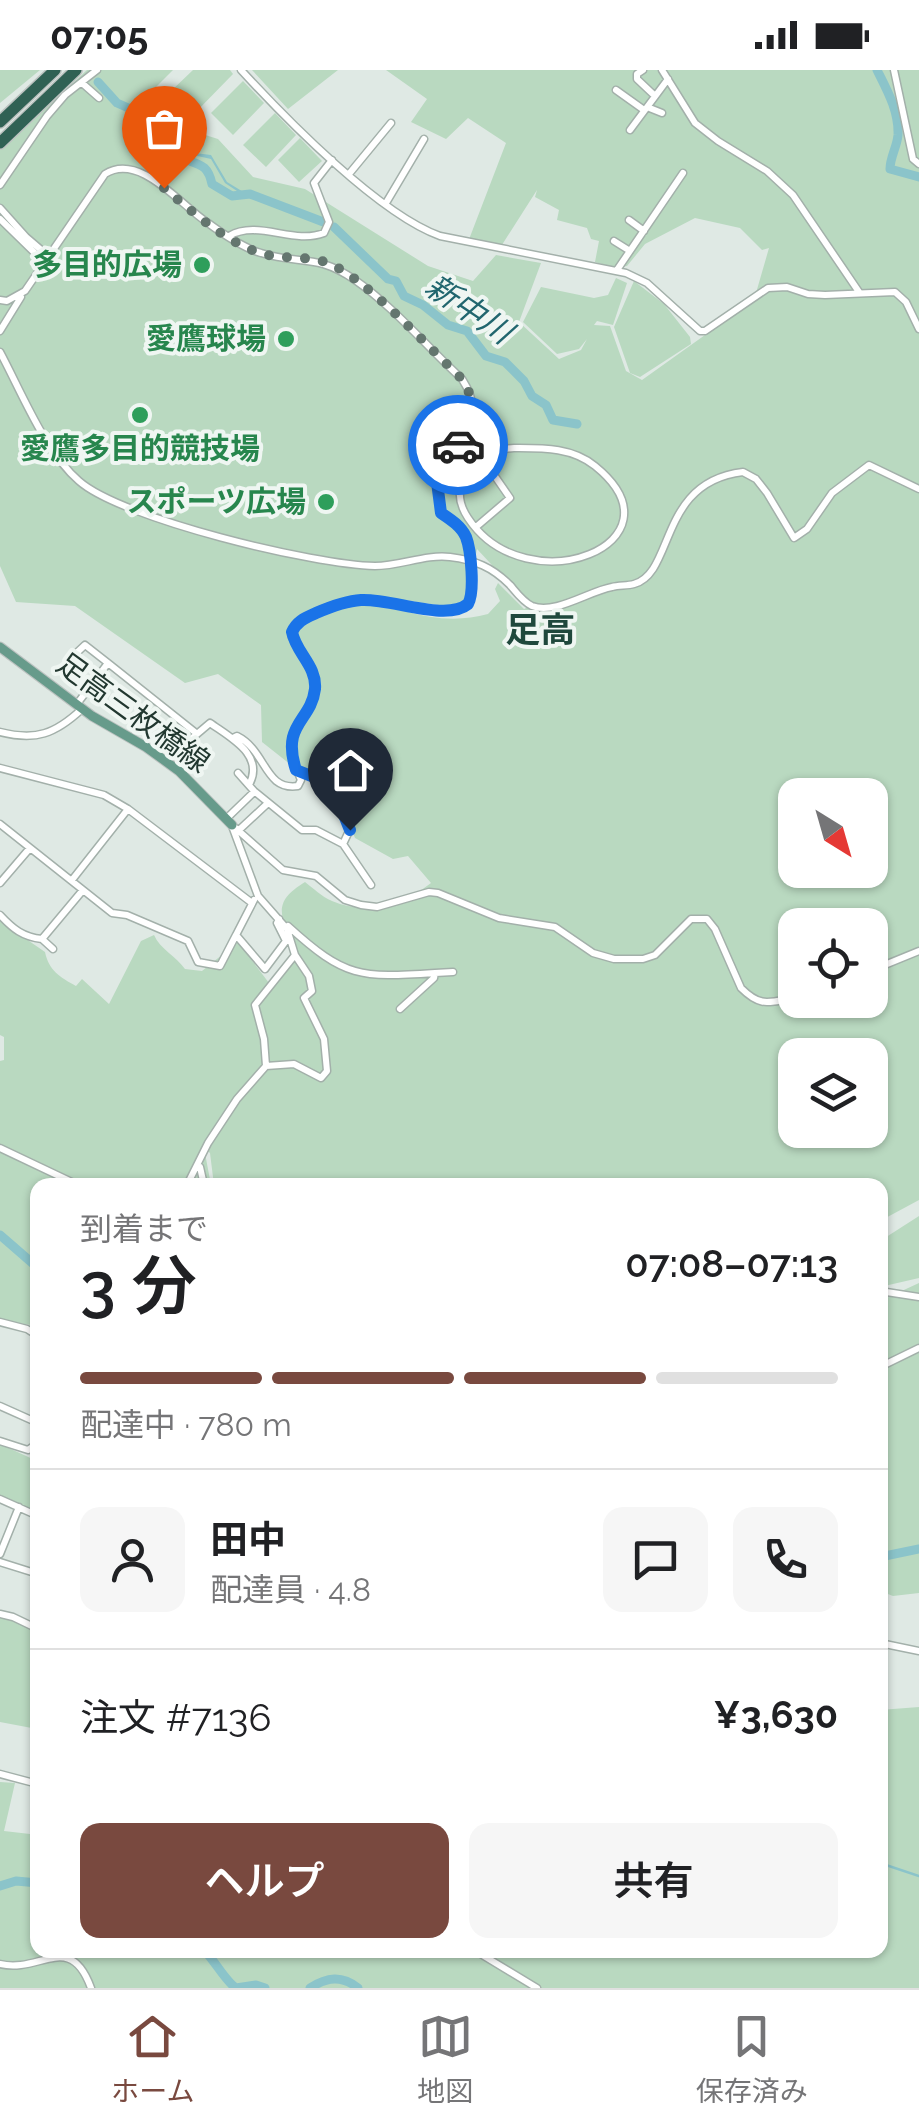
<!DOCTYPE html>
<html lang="ja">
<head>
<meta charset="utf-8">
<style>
	:root { --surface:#fff; --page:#f6f6f6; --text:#202124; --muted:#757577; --line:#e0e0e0; --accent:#79493f }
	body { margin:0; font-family:Raleway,"Noto Sans JP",sans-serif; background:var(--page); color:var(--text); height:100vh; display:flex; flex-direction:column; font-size:38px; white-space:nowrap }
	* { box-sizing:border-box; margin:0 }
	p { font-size:32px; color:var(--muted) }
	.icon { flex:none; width:55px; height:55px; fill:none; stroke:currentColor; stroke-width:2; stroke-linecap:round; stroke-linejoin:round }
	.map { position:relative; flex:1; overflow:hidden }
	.drawer { position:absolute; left:30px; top:1108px; width:858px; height:780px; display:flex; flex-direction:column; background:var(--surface); border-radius:20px; box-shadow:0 2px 8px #0004 }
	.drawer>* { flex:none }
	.needle { width:65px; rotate:143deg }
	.buttons { position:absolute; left:778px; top:708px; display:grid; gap:20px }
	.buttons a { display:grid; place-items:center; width:110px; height:110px; border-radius:20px; background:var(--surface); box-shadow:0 2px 8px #0004; font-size:50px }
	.pin { position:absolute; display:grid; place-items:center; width:85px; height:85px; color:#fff; margin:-102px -42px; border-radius:50% 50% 50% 0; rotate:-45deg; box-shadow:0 0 10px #0007 }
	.pin .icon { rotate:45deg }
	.courier { position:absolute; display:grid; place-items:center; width:100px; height:100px; margin:-50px; border:8px solid #1a73e8; border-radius:50%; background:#fff; color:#222; box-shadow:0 2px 12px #0007 }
	.head em { font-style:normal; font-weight:600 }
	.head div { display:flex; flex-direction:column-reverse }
	.head { display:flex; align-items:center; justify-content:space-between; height:170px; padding:0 50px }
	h1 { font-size:65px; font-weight:600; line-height:75px }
	.bar { display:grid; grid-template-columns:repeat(4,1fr); gap:15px 10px; align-content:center; height:120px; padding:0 50px }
	.bar i { height:12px; border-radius:8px; background:var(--line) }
	.bar .current { background:var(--accent) }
	.bar p { grid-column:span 4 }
	.line { display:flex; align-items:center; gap:25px; padding:0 50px; border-top:2px solid var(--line) }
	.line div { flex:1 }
	.round { display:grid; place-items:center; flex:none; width:105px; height:105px; border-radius:20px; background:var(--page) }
	.cta { display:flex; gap:20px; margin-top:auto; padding:20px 50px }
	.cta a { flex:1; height:115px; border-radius:20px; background:var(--accent); color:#fff; font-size:40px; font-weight:600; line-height:115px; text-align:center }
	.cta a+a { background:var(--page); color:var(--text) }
	.status { display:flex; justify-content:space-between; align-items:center; height:70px; padding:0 50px; background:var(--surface); direction:ltr }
	.status svg { height:28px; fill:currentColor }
	.dock { display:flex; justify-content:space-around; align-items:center; height:140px; border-top:2px solid var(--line); background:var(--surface); font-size:28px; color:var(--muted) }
	.dock a { display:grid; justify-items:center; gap:5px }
	.dock .current { color:var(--accent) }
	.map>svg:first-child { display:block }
</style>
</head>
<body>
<div class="status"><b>07:05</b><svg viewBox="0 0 49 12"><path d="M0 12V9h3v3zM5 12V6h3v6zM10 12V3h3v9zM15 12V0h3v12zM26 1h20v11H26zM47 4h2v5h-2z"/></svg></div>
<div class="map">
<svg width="919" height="1918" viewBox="0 0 919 1918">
	<rect width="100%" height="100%" fill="#dfe9e4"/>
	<!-- green -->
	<path fill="#b9d9c0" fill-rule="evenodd" d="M 0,0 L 40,0 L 0,33 Z
		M 87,0 L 173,0 L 150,23 L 183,58 L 218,69 L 253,107 L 305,119 L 428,196 L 473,211 L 496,185 L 541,193 L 519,252 L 559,289 L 581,280 L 587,269 L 579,279 L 557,284 L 523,252 L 541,217 L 594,228 L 608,225 L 616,208 L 627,213 L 613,255 L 597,251 L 594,255 L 610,256 L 626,301 L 642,310 L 754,230 L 769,178 L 762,180 L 740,158 L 695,148 L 645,174 L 627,196 L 617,198 L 595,192 L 599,171 L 591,169 L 587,158 L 557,150 L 559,140 L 535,127 L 537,120 L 500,178 L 468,172 L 506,73 L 468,48 L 446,69 L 411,52 L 427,29 L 386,0 L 919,0 L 919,1130 L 880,1151 L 880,1115 L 214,1115 L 210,1083 L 204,1078 L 211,1115 L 38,1115 L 37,1256 L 0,1250 L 0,991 L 4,990 L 4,967 L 0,965 L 0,851 L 45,882 C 49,901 60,907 76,916 L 82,909 L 109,934 L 141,871 L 154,865 C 160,879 176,886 185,899 L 202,901 L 238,872 L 269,913 L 294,882 C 283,847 269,834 305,812 C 313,818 322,827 332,831 C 365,845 404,835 431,813 L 408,786 L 393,789 L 355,768 L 345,742 L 324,711 L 305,706 L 262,672 L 261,635 L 218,604 L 185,613 L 75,536 L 16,532 L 0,496 L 0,79 ZM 477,479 L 530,536 L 524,539 L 498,513 L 495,519 L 500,531 L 488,544 C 445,556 401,543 362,524 L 458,538 L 468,526 ZM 795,725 L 870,725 L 870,800 L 795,800 ZM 795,855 L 870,855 L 870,930 L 795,930 ZM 795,985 L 870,985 L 870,1060 L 795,1060 Z
		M 193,0 L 230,0 L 233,4 L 193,45 L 170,22 Z
		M 252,0 L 338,0 L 288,39 Z
		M 243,11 L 264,33 L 233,65 L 211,43 Z
		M 275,43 L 296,65 L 266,97 L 243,75 Z
		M 300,68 L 322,91 L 299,112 L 278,90 Z
		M 634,211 L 664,234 L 690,267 L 691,274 L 640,307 L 630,303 L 614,257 Z
		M 919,1146 L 919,1208 L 880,1217 L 880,1171 Z
		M 919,1213 L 919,1523 L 893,1526 L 880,1521 L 880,1231 Z
		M 0,1374 L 37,1391 L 37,1441 L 0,1427 Z
		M 0,1544 L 37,1559 L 37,1659 L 0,1652 Z
		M 919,1637 L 919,1918 L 0,1918 L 0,1712 L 15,1713 L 4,1761 L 30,1764 L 37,1748 L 38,1880 L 880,1880 L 880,1640 Z"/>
	<!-- water -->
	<path fill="#8bc4ca" d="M 148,30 C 153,49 167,65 179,81 L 211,85 L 227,112 L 245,123 L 240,123 L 225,113 L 211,89 L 193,85 L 192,92 L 169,93 L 143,60 L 127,56 Z"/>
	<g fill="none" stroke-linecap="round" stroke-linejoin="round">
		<!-- stream -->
		<path stroke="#8bc4ca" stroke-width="2.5" d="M 880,1793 L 919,1806"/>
		<!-- river -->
		<path stroke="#8bc4ca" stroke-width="9" d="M 877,0 C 887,20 899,41 898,65 C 897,77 890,87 890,99 L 919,107
			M 98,12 L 117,33 L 133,40 L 145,52
			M 184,89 C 201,95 208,95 212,114 L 232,126 L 250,124 L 326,153
			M 334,157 L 388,209 L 396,211 L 404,226 L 423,235 L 448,255 L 467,261 L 486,286 L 505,292 L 524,311 L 532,326 L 546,335 L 553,350 L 577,354
			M 0,1165 L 38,1198
			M 880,1487 L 919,1479
			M 0,1816 L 16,1811 L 38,1813
			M 204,1880 C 215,1891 226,1912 236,1918 L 256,1915 L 265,1918
			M 310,1918 C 327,1907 342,1905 358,1918"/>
		<!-- minor casing -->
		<g stroke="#a3b0aa" stroke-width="9">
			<path id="minor" d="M 241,0 C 287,50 379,144 440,166 L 626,203 L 647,213 L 700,261 L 705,261 L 768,218 L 787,217 L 808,224 L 825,225 L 895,222 L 906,232 L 919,259
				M 643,0 L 637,4 L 637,9 L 655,26
				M 662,0 L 695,53 L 718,71 L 767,101 L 793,125 L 859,222
				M 894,0 L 913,89 L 919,94
				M 82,13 L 99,28
				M 616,20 L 644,40
				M 647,37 L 662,43
				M 630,60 L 668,9
				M 349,104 L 391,53
				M 0,115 L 47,46 L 65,25 L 97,0
				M 386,133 L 424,69
				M 0,138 L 26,167 L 47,185
				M 0,149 L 43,191
				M 629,150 L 644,161
				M 229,166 C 258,149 293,175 324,163 L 329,152 L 314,113 L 332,90
				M 614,171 L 630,181
				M 617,200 L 683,103
				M 0,230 L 7,231 L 25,221 L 105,104 C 140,82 180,135 208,153 C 223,164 243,178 261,183 C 300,195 316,183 355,210 C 394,237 427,277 462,309 C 493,357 447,370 438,411 C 436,420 440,433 441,443 C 450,449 461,456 466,467 C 472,480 475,522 468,534 C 446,552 391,528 361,530 C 339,531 313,541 296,554 L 292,567 C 298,582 313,593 315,610 C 318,650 274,651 301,710 L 298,716 C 264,721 267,681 237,666 L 233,668
				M 0,261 L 21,227
				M 0,282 C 21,321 45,382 79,411 C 122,449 315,495 375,496 C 400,496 426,484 450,487 C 475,490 492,497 510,515 C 516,522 523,532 532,536 C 555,545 589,521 612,517 C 619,515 627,516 634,514 C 675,503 658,412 743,402 L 756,409 L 767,423 L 794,468 L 807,459 L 832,423 L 869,395 L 919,419
				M 466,363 C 474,368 483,376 492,379 C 498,381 507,378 514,378 C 542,378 572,377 595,396 C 690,473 527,537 468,448 C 447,416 470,400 494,381
				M 476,457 L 510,428 L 483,389
				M 69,590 L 85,575 L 108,593
				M 77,634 L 108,593 L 196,663
				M 0,662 C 36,671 55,664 82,639
				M 165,691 L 210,653 C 231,668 265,685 249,715
				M 0,698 L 104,725 L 128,739 L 72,810
				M 297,701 L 324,711 L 334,720 L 350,759 L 343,774
				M 238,703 L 254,721 L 302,760 L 316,760 L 343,774 L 371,815
				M 128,739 L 252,833
				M 226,749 L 254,722
				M 0,754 L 112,843 L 127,845 L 188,871 L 198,892 L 220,896 L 236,865
				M 232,755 L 283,800 L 316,806 L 345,830 L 361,835 L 377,837 L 429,822 L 438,823 L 499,848 L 555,857 L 593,883 L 614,889 L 643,889 L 655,885 L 691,849 L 707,849 L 715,859 L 741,918 C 761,938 769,932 795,928
				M 239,760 L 268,733
				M 0,813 L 30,778
				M 254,830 L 236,865 L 265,899 L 286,871 L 277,853 L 279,849
				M 0,845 C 13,859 23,867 42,869 L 83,820
				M 288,856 C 345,908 360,908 435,903 L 434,908 L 400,939
				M 42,869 L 53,879
				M 870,901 L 919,881
				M 435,903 L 453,902
				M 266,996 L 264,969 L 255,935 L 295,885
				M 0,1078 L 78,1115
				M 200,1097 L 204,1115
				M 187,1115 L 208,1073 L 237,1029 L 266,996 L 294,994 L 321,1008 L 327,1001 L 324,969 L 304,928 L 312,921 L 309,906 L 295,885 L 287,859 L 258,826 L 232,756
				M 880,1221 L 919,1227
				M 0,1252 L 27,1259 L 38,1266
				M 880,1297 L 919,1278
				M 0,1336 L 38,1353
				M 0,1371 L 28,1380 L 38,1373
				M 0,1429 L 38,1446
				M 0,1484 L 19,1437
				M 0,1492 L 38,1504
				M 0,1544 L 13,1547 L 38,1559
				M 880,1573 L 919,1581
				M 0,1704 L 38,1714
				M 474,1880 L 537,1918
				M 0,1894 C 40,1904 70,1860 91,1918"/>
		</g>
		<!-- major casing -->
		<g stroke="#bdc3c1" stroke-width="11">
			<path id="major" d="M 0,577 L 92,646 L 146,677 L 179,701 L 232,755"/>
		</g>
		<!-- highway casing -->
		<g stroke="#bdc3c1" stroke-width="14">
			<path id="highway" d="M 0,52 L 55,0
				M 0,73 L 76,0"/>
		</g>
		<!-- minor -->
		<use href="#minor" stroke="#fff" stroke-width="6"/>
		<!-- major -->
		<use href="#major" stroke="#679b8b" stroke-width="9"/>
		<!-- highway -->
		<use href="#highway" stroke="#306154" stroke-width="11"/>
	</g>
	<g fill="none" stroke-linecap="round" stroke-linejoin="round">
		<!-- done -->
		<path stroke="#64766f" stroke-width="10" stroke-dasharray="0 18" d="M 164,118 C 193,142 224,171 260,183 C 281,190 307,185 328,193 C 366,208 430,279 462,309 C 478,334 473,351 458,375"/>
		<!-- route -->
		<path stroke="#1a73e8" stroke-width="12" d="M 350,760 L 334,720 L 324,711 L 296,700 C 281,653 311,652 315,619 C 317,596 296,583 292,562 C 297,551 305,548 316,543 C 330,537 345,531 361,530 C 391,528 446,552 468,534 C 475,522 471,480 466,467 C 461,456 450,449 441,443 L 437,412 L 458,375"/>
	</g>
	<!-- markers -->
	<g fill="#2e9e5b" stroke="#eff6f2" stroke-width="4">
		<circle cx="202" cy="195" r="10"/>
		<circle cx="286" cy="269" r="10"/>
		<circle cx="140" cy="345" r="10"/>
		<circle cx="326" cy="432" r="10"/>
	</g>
	<g text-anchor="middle" stroke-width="8" stroke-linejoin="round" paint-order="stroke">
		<!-- leisure labels -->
		<g font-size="30" font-weight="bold" fill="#27864d" stroke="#eff6f2" text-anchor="end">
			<text x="182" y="205">多目的広場</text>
			<text x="266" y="279">愛鷹球場</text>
			<text x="140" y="389" text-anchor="middle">愛鷹多目的競技場</text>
			<text x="306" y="442">スポーツ広場</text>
		</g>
		<!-- street labels -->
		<g font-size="30" fill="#223830" stroke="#eff6f2">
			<text transform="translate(133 643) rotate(36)" y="10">足高三枚橋線</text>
		</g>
		<!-- water labels -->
		<g font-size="32" font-style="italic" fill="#21666e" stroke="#eff6f2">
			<text transform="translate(469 239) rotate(34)" y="11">新中川</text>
		</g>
		<!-- quarter labels -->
		<g font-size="35" font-weight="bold" fill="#1f483c" stroke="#eff6f2">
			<text x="540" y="572">足高</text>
		</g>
	</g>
</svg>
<div class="buttons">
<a><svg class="needle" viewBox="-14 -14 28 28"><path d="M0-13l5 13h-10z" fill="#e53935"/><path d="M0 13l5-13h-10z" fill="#757577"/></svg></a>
<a><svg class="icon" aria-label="locate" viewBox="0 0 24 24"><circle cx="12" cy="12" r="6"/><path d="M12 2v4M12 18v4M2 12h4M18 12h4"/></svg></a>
<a><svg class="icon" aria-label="layers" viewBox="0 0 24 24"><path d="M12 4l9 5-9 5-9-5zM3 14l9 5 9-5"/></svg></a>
</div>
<div class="pin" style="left:164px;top:118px;background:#ea580c"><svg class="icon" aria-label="bag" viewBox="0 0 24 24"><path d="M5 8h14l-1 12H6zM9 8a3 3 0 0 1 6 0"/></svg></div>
<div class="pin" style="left:350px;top:760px;background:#1f2937"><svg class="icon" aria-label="home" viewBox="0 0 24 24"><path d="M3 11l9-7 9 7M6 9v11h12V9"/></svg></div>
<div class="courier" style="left:458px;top:375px"><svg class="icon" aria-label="car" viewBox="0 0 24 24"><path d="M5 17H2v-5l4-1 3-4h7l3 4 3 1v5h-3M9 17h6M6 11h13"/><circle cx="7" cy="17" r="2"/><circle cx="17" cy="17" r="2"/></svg></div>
<section class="drawer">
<div class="head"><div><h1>3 分</h1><p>到着まで</p></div><em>07:08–07:13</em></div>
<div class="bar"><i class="current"></i><i class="current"></i><i class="current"></i><i></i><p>配達中 · 780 m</p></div>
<div class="line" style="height:180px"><a class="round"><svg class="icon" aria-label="person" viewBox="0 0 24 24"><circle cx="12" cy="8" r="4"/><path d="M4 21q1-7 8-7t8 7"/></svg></a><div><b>田中</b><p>配達員 · 4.8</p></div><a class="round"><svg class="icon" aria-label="chat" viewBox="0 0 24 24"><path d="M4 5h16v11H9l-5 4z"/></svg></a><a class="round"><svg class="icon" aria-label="phone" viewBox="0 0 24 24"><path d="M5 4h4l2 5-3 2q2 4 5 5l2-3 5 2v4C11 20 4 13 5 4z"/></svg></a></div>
<div class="line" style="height:130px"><div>注文 #7136</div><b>¥3,630</b></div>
<div class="cta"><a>ヘルプ</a><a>共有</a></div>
</section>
</div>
<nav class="dock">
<a class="current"><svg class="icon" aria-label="home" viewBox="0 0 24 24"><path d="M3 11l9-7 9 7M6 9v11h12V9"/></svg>ホーム</a>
<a><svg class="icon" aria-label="map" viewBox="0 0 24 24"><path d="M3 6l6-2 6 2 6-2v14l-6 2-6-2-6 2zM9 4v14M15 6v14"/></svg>地図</a>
<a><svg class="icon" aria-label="saved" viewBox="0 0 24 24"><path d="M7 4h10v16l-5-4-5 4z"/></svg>保存済み</a>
</nav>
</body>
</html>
